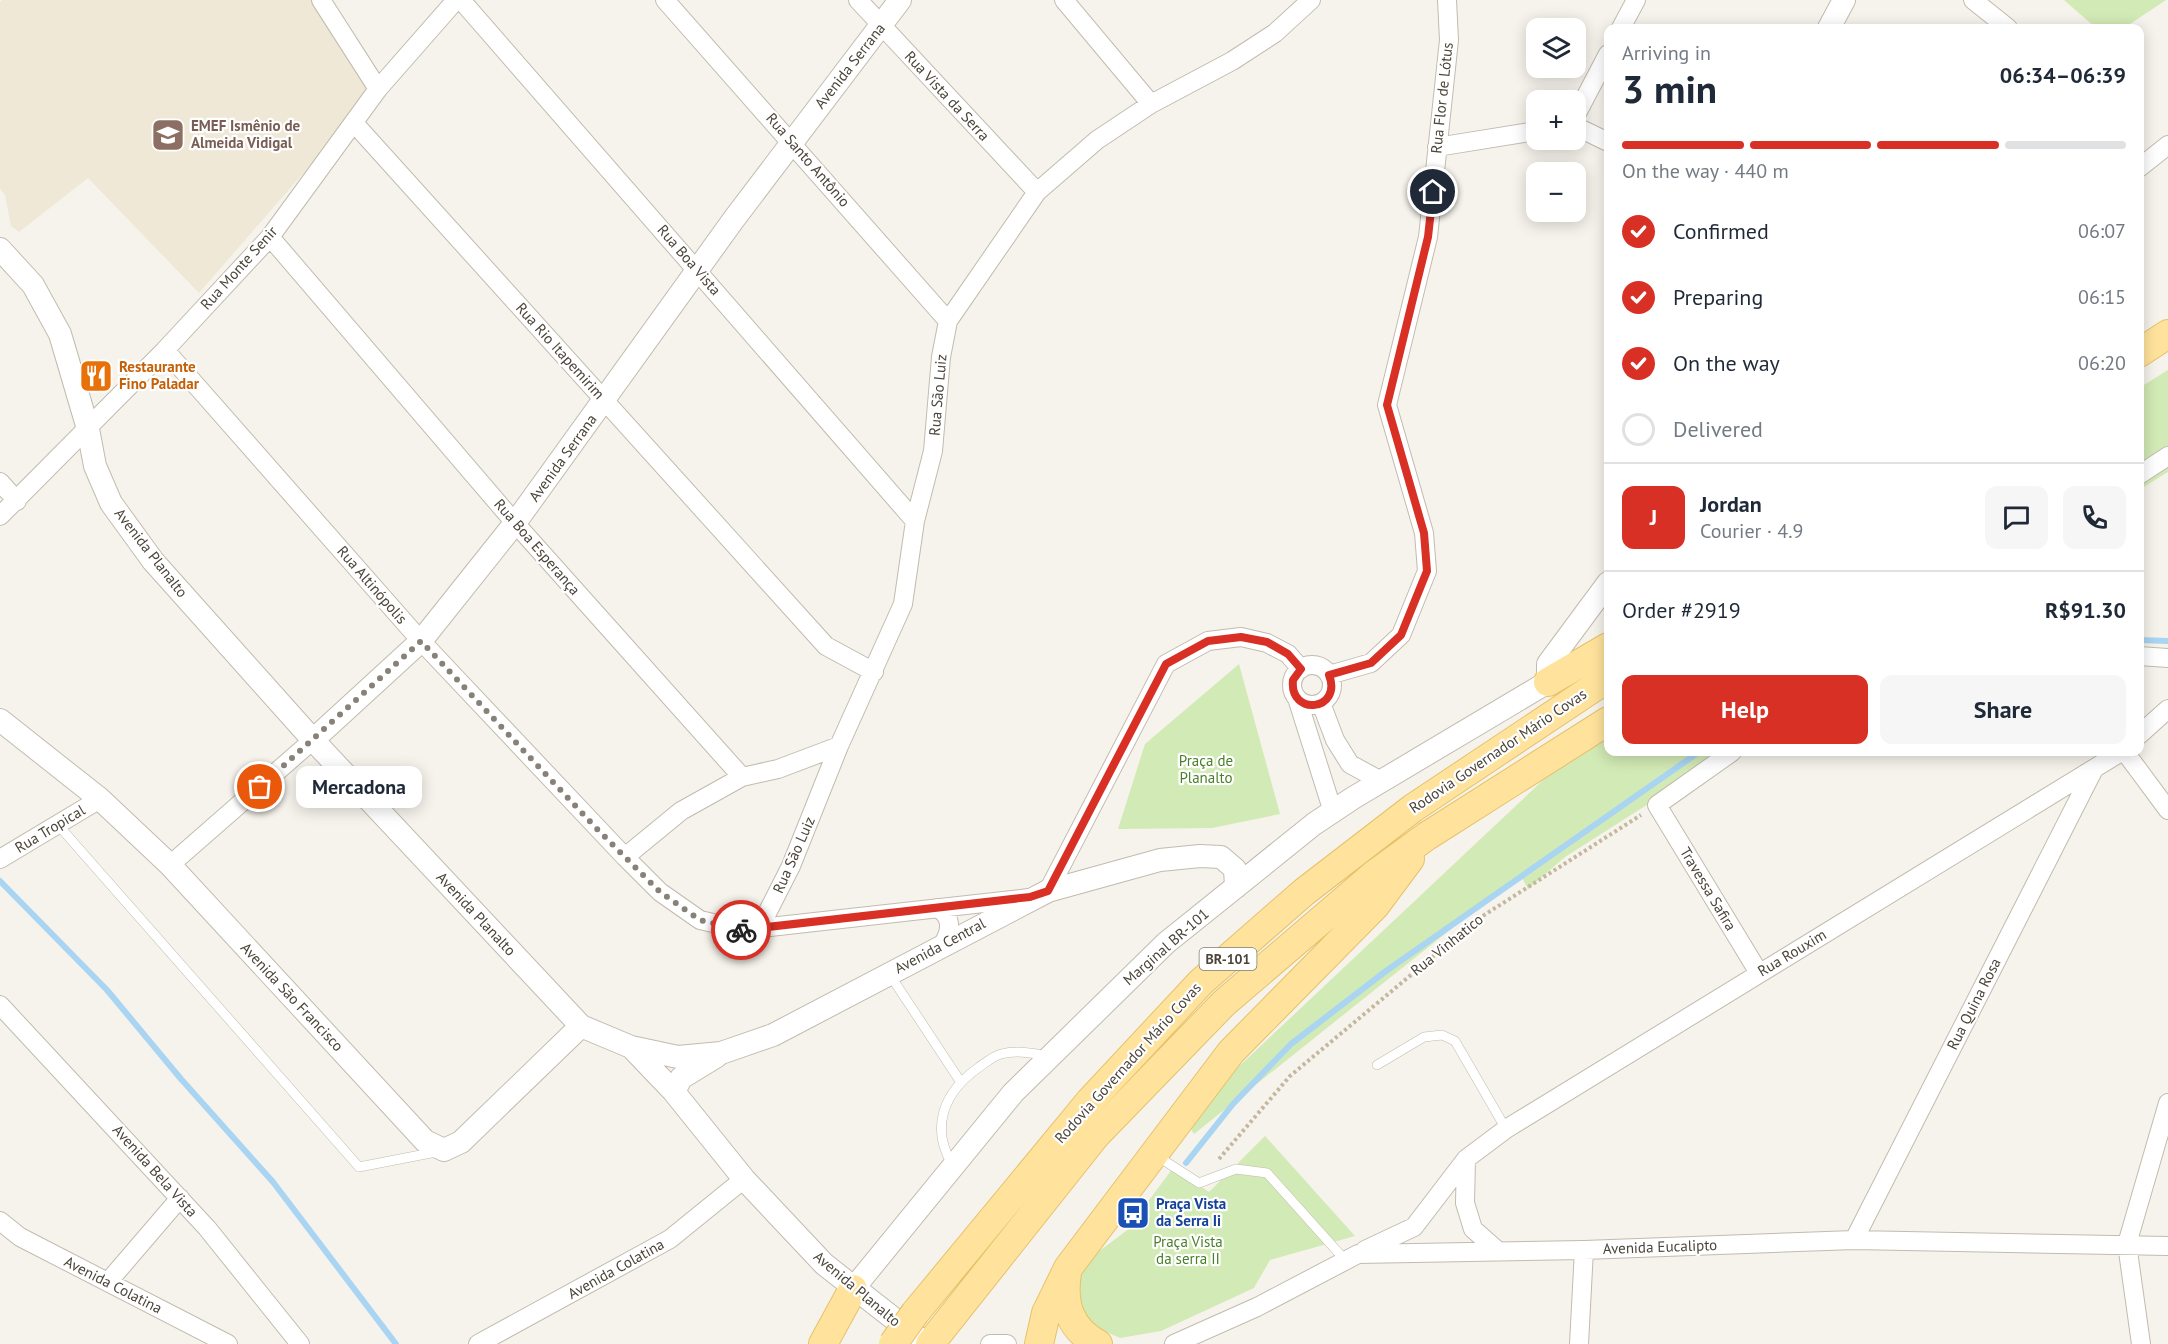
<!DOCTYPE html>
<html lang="en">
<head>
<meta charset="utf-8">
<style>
	:root { --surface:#fff; --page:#f6f6f7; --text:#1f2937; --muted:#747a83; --line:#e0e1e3; --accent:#d93025 }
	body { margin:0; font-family:"PT Sans",sans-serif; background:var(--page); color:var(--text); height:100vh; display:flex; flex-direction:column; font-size:22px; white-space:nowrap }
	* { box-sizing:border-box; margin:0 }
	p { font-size:20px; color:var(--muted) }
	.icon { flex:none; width:33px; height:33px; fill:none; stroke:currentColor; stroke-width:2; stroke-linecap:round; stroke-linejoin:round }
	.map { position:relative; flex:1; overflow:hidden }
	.side { position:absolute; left:1604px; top:24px; width:540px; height:732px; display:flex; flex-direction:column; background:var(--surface); border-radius:12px; box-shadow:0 3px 15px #0003 }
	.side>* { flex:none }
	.controls { position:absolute; left:1526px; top:18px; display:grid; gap:12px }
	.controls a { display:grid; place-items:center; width:60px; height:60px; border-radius:12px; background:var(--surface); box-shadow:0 3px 15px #0003; font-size:30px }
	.pin { position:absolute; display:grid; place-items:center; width:51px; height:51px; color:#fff; margin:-26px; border:3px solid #fff; border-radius:50%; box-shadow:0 2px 6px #0007 }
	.courier { position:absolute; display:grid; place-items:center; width:60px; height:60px; margin:-30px; border:4px solid #d93025; border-radius:50%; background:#fff; color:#222; box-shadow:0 2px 8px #0007 }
	.bubble { position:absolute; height:42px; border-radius:12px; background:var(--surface); box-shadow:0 3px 15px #0003; font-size:20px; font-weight:800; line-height:42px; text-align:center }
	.headline em { font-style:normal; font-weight:800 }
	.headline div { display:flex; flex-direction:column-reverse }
	.headline { display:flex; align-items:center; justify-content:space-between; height:102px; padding:0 18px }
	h1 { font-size:39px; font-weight:800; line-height:45px }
	.bar { display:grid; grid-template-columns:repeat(4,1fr); gap:9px 6px; align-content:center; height:72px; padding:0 18px }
	.bar i { height:8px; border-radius:4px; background:var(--line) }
	.bar .selected { background:var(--accent) }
	.bar p { grid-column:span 4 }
	.line { display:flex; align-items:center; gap:15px; padding:0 18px; border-top:2px solid var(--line) }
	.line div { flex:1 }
	.round { display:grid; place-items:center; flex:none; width:63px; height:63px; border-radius:12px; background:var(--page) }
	ol { padding:0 18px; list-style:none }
	li { display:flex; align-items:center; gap:18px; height:66px }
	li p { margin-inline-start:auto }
	li .icon { padding:6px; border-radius:50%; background:var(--accent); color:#fff; stroke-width:4 }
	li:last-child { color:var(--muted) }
	li i { width:33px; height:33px; border:3px solid var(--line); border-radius:50% }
	.primary-button { display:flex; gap:12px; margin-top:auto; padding:12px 18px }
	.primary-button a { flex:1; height:69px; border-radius:12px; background:var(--accent); color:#fff; font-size:24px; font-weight:800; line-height:69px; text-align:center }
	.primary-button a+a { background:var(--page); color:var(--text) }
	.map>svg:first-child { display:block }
</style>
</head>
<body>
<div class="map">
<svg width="2168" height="1344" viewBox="0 0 2168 1344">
	<rect width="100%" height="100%" fill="#f6f3ec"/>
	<!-- education -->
	<path fill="#efe8d6" d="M 2,0 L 316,0 L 374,92 L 199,293 L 88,178 L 19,232 L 11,226 L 5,195 L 0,189 L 0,2 Z"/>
	<!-- green -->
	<path fill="#d2eab5" d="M 2064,0 L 2166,0 L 2124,28 L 2096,28 Z
		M 2168,370 L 2168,472 L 2139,490 L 2139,388 Z
		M 1239,664 L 1280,814 L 1212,828 L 1118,829 L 1145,744 Z
		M 1608,719 L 1608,752 L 1730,752 L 1565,857 L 1528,889 L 1520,874 L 1194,1134 L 1184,1118 Z
		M 1265,1136 L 1355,1236 L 1270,1260 L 1254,1288 L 1161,1331 L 1120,1338 L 1104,1331 L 1086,1317 L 1076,1294 L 1079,1273 L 1086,1261 L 1126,1231 L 1173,1168 L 1209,1192 Z"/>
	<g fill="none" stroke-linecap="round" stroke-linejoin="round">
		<!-- stream -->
		<path stroke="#a9d4f2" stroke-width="6" d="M 2139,640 L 2168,641
			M 0,881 L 107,990 L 181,1079 L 273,1182 L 396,1344
			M 1186,1163 L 1233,1104 L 1291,1044 L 1386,971 L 1699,752"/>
		<!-- service casing -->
		<g stroke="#c2bbae" stroke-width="10">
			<path id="service" d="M 59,826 L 359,1167 L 436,1152
				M 890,975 L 960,1081
				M 1377,1065 L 1424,1037 L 1442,1035 L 1455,1041 L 1506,1129
				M 1157,1156 L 1199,1183 L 1236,1169 L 1267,1173 L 1345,1260
				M 952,1164 C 930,1127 944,1092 978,1068 C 985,1063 993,1056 1001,1054 C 1017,1050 1031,1053 1047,1056"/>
		</g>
		<!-- minor casing -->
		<g stroke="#c2bbae" stroke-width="20">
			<path id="minor" d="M 321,0 L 378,89
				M 461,0 L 915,521
				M 665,0 L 948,321
				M 858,0 L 1037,192
				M 1064,0 L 1151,104
				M 1973,0 L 2008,28
				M 1621,28 L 1636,0
				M 1575,117 L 1608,54
				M 354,123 L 826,646 L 874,672
				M 1575,126 L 1608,142
				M 1437,147 L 1536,131
				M 2139,168 L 2168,145
				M 270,237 L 515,523 L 742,777 L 778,769 L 839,746
				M 165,350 L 421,641 L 625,857 L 660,892 L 700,920 L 743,930 L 1029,898
				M 2139,475 L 2168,456
				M 0,482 L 17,501
				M 0,516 L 165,350 L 270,237 L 378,89 L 456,0
				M 2139,656 L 2168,658
				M1292 685a20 20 0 1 1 40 0a20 20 0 1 1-40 0Z
				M 1329,675 L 1371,663 L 1401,635 L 1427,571 L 1424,533 L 1387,405 L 1428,237 L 1449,40 L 1447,0
				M 1297,698 L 1333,812
				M 1321,703 L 1335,740 L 1350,764 L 1381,781
				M 2139,735 L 2168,709
				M 1732,752 L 1657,805 L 1759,973
				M 2125,752 L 2168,810
				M 625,857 L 681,811 L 742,777
				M 0,859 L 100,799
				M 170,865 L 313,740
				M 1048,891 L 1166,664 L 1208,641 L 1241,637 L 1267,643 L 1288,654 L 1301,669
				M 937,908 C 953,916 951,931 943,944
				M 759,929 L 791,866 L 839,746 L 903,604 L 915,521 L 933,451 L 941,357 L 948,321 L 1037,192 L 1097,140 L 1151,104 L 1232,61 L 1275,33 L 1311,0
				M 0,1005 L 207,1228 L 300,1344
				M 1466,1159 L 1465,1203 L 1473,1229 L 1498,1251
				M 0,1221 L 20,1237 L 228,1344
				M 1854,1240 L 2094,769
				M 1365,1250 L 1414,1227 L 1466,1159 L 1506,1129 L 2121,752
				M 108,1282 L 180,1198
				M 478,1344 L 670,1239 L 744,1179
				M 990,1344 L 1007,1344
				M 1174,1344 L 1257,1307 L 1358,1254 L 1584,1250 L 1854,1240 L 2168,1246
				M 1579,1344 L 1584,1250
				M 2141,1344 L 2127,1244 L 2168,1103"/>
		</g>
		<!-- tertiary casing -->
		<g stroke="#c2bbae" stroke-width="24">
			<path id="tertiary" d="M 1829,28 L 1844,0
				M 0,249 L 33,285 L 60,334 L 88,429 L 95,466 L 111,503 L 153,561 L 313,740 L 581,1026 L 631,1047 L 674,1092 L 744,1179 L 824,1264 L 926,1344
				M 0,720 L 100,799 L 170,865 L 425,1141 L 444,1150 L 461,1142 L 581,1026
				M 313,740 L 421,641 L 515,523 L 734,219 L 900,0
				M 631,1047 L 678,1057 L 721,1053 L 773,1035 L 1048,891 L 1160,860 L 1200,856 L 1221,857 L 1235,869 L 1236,887
				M 674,1092 L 681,1078 L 717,1056
				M 853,1289 L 1013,1093 L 1166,943 L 1314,824 L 1353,798 L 1548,682 L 1548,664 L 1608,583"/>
		</g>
		<!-- primary casing -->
		<g stroke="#e6c16a" stroke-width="30">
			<path id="primary" d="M 2139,353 L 2168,334
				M 1548,682 L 1608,647
				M 1067,1273 C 1062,1304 1070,1329 1098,1344
				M 915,1313 L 1090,1101 L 1201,982 L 1304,892 L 1413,808 L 1608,678
				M 823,1344 L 853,1289
				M 930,1344 L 1096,1135 L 1224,1003 L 1375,874 L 1427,836 L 1608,721
				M 1039,1344 L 1046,1313 L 1068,1268 L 1231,1052 L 1375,906 L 1410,859"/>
		</g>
		<!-- path -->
		<path stroke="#c4b79f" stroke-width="4" stroke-dasharray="3 3" stroke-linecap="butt" d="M 1219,1159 L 1290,1076 L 1478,919 L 1641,815"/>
		<!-- service -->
		<use href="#service" stroke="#fff" stroke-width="9"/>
		<!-- minor -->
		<use href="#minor" stroke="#fff" stroke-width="18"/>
		<!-- tertiary -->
		<use href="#tertiary" stroke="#fff" stroke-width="22"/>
		<!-- primary -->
		<use href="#primary" stroke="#ffe39c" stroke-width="28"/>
		<!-- primary-bridge casing -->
		<g stroke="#e6c16a" stroke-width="30" stroke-linecap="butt">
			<path id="primary-bridge" d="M 893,1344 L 915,1313"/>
		</g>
		<!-- primary-bridge -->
		<use href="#primary-bridge" stroke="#ffe39c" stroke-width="28"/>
	</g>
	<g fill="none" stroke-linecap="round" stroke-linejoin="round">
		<!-- done -->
		<path stroke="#878178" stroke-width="6" stroke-dasharray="0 10.8" d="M 260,787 L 421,641 L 597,829 L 660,892 L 700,920 L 741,930"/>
		<!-- route -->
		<path stroke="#d93025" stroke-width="8" d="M 741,930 L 1030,897 L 1048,891 L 1166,664 L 1208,641 L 1241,637 L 1267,642 L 1288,654 L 1301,669 L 1293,680 C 1289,717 1343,711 1329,675 L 1371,663 L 1401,635 L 1427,571 L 1424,533 L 1387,405 L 1428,237 L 1433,192"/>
	</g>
	<!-- icons -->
	<defs>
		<g id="school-square" transform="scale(1.725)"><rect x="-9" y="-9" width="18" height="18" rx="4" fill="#8d6e63" stroke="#fff"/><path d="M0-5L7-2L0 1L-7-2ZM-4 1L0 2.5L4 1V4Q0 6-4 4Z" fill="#fff"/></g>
		<g id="restaurant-square" transform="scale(1.725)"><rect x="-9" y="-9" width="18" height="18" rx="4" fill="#e8710a" stroke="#fff"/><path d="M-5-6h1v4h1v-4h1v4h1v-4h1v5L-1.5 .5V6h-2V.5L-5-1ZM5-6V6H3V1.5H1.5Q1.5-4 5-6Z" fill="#fff"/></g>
		<g id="bus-square" transform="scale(1.725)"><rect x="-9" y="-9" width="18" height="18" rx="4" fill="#1a4fb4" stroke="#fff"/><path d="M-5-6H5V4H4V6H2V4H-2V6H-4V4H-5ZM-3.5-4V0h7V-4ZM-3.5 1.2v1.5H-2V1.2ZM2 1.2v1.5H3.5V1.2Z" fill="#fff"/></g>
	</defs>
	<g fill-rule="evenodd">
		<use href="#school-square" x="168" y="135"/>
		<use href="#restaurant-square" x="96" y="376"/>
		<use href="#bus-square" x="1133" y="1213"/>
	</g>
	<g text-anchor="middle" stroke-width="4.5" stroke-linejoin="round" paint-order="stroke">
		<!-- shield labels -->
		<rect fill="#fff" stroke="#817c74" stroke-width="1.5" x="1199.5" y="948" width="57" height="22" rx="4.5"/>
		<g font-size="14" font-weight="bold" fill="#4b4439">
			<text x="1228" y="964">BR-101</text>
		</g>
		<!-- street labels -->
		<g font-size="15" fill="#4b4439" stroke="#fff">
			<text transform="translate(850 66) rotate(-52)" y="5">Avenida Serrana</text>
			<text transform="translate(947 96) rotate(47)" y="5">Rua Vista da Serra</text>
			<text transform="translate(1442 98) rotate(-84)" y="5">Rua Flor de Lótus</text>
			<text transform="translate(808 160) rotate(49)" y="5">Rua Santo Antônio</text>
			<text transform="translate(689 260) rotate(49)" y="5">Rua Boa Vista</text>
			<text transform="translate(239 268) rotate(-48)" y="5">Rua Monte Senir</text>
			<text transform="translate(560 351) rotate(48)" y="5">Rua Rio Itapemirim</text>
			<text transform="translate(938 395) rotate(-85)" y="5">Rua São Luiz</text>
			<text transform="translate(563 458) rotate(-54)" y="5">Avenida Serrana</text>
			<text transform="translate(537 547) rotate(49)" y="5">Rua Boa Esperança</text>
			<text transform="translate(151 553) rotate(52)" y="5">Avenida Planalto</text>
			<text transform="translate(372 585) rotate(49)" y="5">Rua Altinópolis</text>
			<text transform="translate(1498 751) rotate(-34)" y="5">Rodovia Governador Mário Covas</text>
			<text transform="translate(50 829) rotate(-31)" y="5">Rua Tropical</text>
			<text transform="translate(794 855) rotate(-66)" y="5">Rua São Luiz</text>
			<text transform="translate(1708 889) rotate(59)" y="5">Travessa Safira</text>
			<text transform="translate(476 914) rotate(47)" y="5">Avenida Planalto</text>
			<text transform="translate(1447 945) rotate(-39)" y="5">Rua Vinhatico</text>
			<text transform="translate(940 946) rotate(-28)" y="5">Avenida Central</text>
			<text transform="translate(1166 947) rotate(-41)" y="5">Marginal BR-101</text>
			<text transform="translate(1792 953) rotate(-31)" y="5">Rua Rouxim</text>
			<text transform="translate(292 997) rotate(47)" y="5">Avenida São Francisco</text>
			<text transform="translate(1974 1004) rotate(-63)" y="5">Rua Quina Rosa</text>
			<text transform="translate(1128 1063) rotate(-48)" y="5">Rodovia Governador Mário Covas</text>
			<text transform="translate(155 1171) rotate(48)" y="5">Avenida Bela Vista</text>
			<text transform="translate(1660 1247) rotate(-2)" y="5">Avenida Eucalipto</text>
			<text transform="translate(616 1269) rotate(-29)" y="5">Avenida Colatina</text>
			<text transform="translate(113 1285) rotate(27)" y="5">Avenida Colatina</text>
			<text transform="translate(857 1289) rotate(40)" y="5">Avenida Planalto</text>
		</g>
		<!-- education labels -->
		<g font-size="15" font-weight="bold" fill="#785e54" stroke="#fff" text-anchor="start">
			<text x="191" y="131">EMEF Ismênio de<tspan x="191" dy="17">Almeida Vidigal</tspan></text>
		</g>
		<!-- food labels -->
		<g font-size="15" font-weight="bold" fill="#c56008" stroke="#fff" text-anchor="start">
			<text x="119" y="372">Restaurante<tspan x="119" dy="17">Fino Paladar</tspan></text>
		</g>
		<!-- park labels -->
		<g font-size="15" fill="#4a7f2a" stroke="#fff">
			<text x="1206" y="766">Praça de<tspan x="1206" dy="17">Planalto</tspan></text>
			<text x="1188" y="1247">Praça Vista<tspan x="1188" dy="17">da serra II</tspan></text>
		</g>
		<!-- transit labels -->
		<g font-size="15" font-weight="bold" fill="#164399" stroke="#fff" text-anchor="start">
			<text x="1156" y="1209">Praça Vista<tspan x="1156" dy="17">da Serra Ii</tspan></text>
		</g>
	</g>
</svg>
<div class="controls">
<a><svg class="icon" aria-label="layers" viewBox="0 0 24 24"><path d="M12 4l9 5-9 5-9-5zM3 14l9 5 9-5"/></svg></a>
<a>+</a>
<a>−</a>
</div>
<div class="pin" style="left:260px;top:787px;background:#ea580c"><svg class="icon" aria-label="bag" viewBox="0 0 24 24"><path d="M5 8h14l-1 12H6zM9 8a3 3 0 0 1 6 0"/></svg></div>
<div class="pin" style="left:1433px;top:192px;background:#1f2937"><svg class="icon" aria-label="home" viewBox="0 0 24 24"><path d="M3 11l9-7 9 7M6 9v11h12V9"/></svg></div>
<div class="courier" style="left:741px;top:930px"><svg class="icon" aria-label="bike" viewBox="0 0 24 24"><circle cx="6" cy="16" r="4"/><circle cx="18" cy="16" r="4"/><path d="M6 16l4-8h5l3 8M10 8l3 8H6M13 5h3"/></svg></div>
<div class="bubble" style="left:296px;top:766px;width:126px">Mercadona</div>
<section class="side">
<div class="headline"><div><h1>3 min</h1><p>Arriving in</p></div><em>06:34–06:39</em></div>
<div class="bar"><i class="selected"></i><i class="selected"></i><i class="selected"></i><i></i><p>On the way · 440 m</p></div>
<ol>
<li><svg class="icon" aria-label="check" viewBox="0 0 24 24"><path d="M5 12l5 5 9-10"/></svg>Confirmed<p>06:07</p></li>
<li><svg class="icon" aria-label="check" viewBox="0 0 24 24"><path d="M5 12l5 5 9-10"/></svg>Preparing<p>06:15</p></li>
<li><svg class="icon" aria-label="check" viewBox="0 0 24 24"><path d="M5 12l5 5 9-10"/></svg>On the way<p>06:20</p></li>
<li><i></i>Delivered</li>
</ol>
<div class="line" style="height:108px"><b class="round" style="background:var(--accent);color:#fff">J</b><div><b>Jordan</b><p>Courier · 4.9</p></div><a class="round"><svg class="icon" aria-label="chat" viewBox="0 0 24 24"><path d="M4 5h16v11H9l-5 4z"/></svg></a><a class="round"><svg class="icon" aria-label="phone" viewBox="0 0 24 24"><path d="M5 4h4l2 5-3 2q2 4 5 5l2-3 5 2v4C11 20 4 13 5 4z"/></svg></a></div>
<div class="line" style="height:78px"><div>Order #2919</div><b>R$91.30</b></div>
<div class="primary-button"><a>Help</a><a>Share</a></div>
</section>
</div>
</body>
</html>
